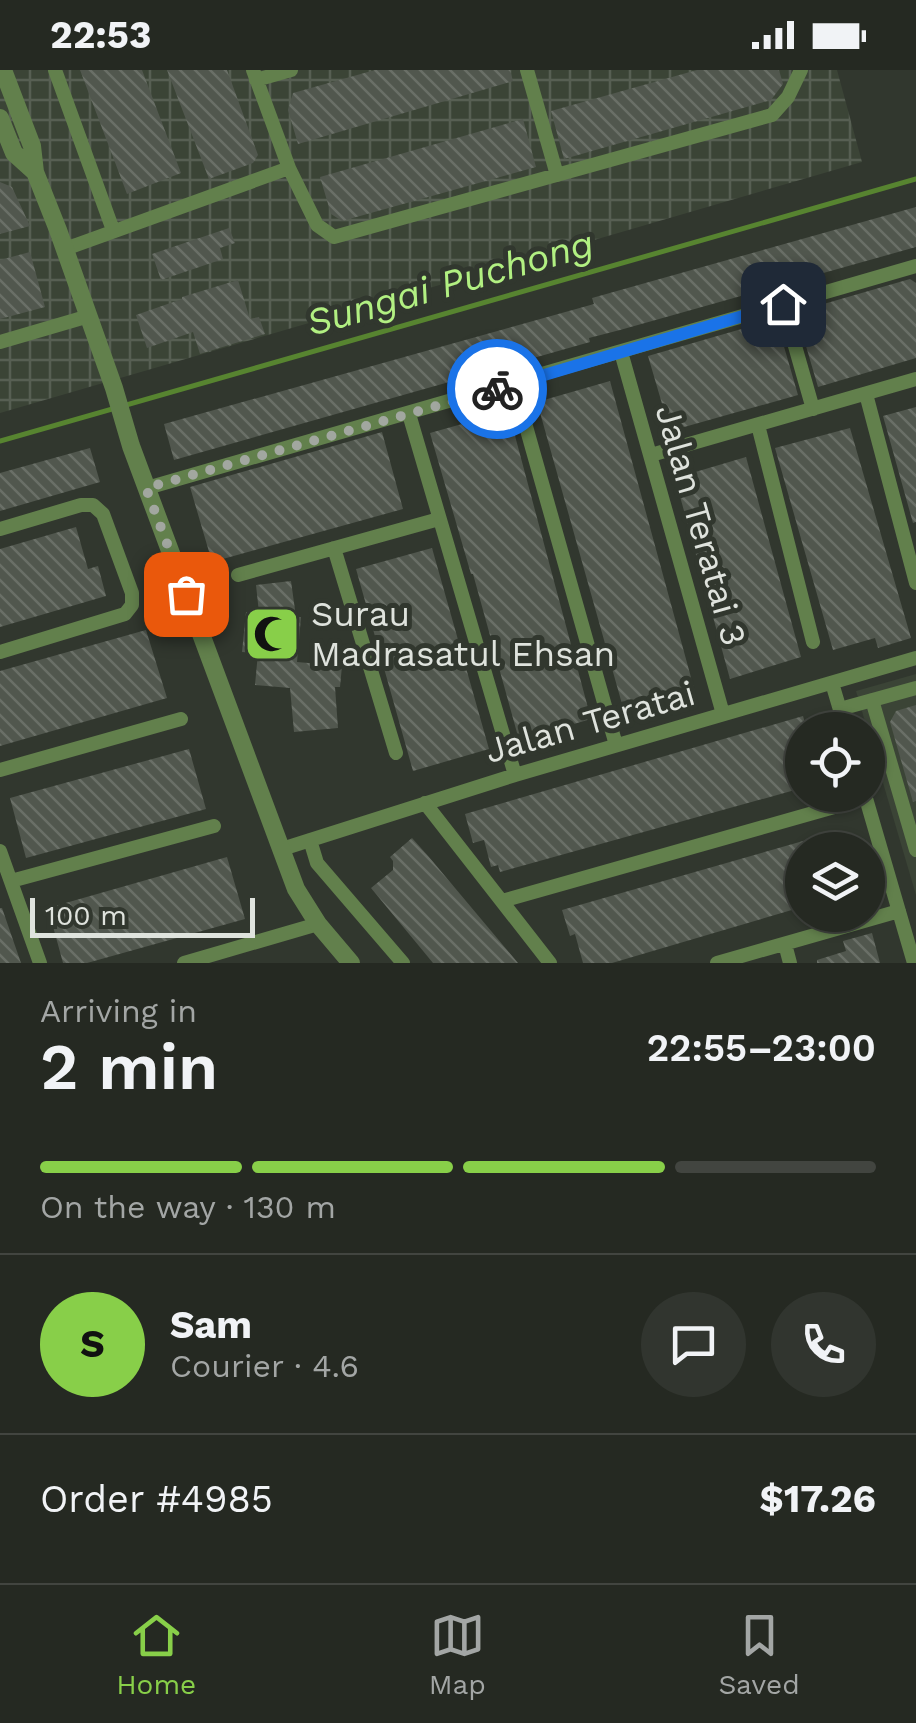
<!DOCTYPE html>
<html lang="en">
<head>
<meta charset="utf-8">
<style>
	:root { --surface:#252922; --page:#31352f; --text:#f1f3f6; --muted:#a3a6a5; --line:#424540; --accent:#88cf49 }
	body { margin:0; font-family:"Work Sans",sans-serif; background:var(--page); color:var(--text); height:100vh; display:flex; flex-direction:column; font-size:38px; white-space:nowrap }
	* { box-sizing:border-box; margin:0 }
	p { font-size:32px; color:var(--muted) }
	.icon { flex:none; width:55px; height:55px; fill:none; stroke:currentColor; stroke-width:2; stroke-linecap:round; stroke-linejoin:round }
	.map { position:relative; height:893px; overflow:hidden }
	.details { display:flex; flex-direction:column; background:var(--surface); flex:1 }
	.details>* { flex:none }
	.tools { position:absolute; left:785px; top:642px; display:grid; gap:20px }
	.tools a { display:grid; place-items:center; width:100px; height:100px; border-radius:50%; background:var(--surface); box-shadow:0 2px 8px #0004,0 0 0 2px var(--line); font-size:50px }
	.scale { position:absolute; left:30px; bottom:25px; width:225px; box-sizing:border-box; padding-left:10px; border:5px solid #dfe3dd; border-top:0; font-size:28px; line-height:35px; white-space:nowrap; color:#dfe3dd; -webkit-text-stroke:8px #31372e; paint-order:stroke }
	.pin { position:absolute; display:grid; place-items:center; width:85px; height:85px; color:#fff; margin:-42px; border-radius:20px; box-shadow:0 5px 15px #0006 }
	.courier { position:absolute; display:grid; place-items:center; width:100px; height:100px; margin:-50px; border:8px solid #1a73e8; border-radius:50%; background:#fff; color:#222; box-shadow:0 2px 12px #0007 }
	.summary em { font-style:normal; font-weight:600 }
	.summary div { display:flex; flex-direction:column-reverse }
	.summary { display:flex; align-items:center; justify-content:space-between; height:170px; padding:0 40px }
	h1 { font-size:65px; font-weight:600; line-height:75px }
	.bar { display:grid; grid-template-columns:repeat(4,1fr); gap:15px 10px; align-content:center; height:120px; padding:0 40px }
	.bar i { height:12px; border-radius:8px; background:var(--line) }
	.bar .current { background:var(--accent) }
	.bar p { grid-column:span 4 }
	.line { display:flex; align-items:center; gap:25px; padding:0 40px; border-top:2px solid var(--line) }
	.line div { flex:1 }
	.round { display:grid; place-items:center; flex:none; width:105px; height:105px; border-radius:52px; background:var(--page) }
	.status { display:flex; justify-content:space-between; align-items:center; height:70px; padding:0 50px; background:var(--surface); direction:ltr }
	.status svg { height:28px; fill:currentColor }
	.tab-bar { display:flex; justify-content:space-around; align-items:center; height:140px; border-top:2px solid var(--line); background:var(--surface); font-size:28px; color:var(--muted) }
	.tab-bar a { display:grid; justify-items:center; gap:5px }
	.tab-bar .current { color:var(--accent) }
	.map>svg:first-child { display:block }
</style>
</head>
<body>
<div class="status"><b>22:53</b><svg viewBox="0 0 49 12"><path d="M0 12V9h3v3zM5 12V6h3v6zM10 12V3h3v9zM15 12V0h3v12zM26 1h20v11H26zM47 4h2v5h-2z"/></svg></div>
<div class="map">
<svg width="916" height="893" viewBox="0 0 916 893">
	<defs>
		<pattern id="industrial-grid" width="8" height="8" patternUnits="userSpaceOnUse" patternTransform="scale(2.5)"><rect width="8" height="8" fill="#3b4436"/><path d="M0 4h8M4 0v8" fill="none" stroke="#575f53"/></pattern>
		<pattern id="building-back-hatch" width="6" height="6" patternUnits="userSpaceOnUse" patternTransform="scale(2.5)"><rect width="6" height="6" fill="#51574e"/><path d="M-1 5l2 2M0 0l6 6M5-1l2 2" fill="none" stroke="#6a6f67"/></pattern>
	</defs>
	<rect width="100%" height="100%" fill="#31372e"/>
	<!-- built -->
	<path fill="#3b4436" d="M 916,604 L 916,825 L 856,621 Z"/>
	<!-- industrial -->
	<path fill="url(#industrial-grid)" d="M 0,0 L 837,0 L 862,92 L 0,343 Z"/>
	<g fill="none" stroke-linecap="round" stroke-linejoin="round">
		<!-- stream -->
		<path stroke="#578430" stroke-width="5" d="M 0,371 L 916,109"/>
	</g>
	<!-- building -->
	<path fill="url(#building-back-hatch)" d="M 80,0 L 142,0 L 181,103 L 127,124 Z
		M 167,0 L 227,0 L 258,85 L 253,93 L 209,109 Z
		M 375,0 L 510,0 L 513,11 L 298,74 L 288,40 L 293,23 Z
		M 697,0 L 779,0 L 783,14 L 771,30 L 564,89 L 551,41 Z
		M 523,49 L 536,97 L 342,151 L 331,144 L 320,107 Z
		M 0,112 L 12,117 L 30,156 L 0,164 Z
		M 916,137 L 916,177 L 620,260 L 589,268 L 590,272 L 174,390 L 164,354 L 594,234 L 592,228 Z
		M 229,158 L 235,173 L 220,178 L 223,189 L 161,210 L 152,184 Z
		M 30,182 L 45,237 L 0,249 L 0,190 Z
		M 910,209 L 916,213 L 916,288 L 818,317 L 796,242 Z
		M 238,210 L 250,249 L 259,247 L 265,264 L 200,284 L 193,262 L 147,278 L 136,245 L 182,229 L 182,227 Z
		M 776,249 L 798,325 L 670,361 L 648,286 Z
		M 610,311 L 695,622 L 624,641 L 537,332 Z
		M 507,336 L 591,649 L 519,670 L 473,504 L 471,504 L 430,363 L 469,352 L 468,346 Z
		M 916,337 L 916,452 L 913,453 L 883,346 Z
		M 850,358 L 911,568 L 878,578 L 875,568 L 833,580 L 775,378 Z
		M 382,362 L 403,439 L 212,492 L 190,417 Z
		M 90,378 L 100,412 L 0,441 L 0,403 Z
		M 746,387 L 801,587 L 730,609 L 675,408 Z
		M 76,457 L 88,499 L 98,496 L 106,526 L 0,557 L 0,479 Z
		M 432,478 L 489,679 L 413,701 L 356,499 Z
		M 291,511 L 296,547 L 301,547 L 297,592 L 342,596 L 340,617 L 335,617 L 338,658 L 294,662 L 290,618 L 255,615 L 258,583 L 242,582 L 246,542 L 259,543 L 256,515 Z
		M 146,560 L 167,628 L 0,676 L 0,601 Z
		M 916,635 L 916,731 L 913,732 L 890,652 L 896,641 Z
		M 803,646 L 807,660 L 802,660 L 802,718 L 500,802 L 498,795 L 491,797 L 484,770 L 473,773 L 465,744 Z
		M 189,679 L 206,739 L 26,788 L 10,728 Z
		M 838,761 L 844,780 L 802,780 L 802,837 L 612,893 L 583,893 L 575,864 L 570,866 L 562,840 Z
		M 412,768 L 429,787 L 518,893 L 433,893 L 371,818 L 393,800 L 393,791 L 390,787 Z
		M 227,787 L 245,849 L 87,893 L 63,893 L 48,838 Z
		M 0,838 L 2,838 L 21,893 L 0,893 Z
		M 872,863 L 880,893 L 817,893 L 817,890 L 846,881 L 843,871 Z"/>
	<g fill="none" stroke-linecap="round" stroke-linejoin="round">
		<!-- minor -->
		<path stroke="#62804c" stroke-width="14" d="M 55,0 L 113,160
			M 253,0 L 289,98 L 317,155 L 334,167 L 772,45 L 788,27 L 801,0
			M 527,0 L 557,105
			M 256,10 L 291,0
			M 65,179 L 289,98
			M 783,234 L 813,339
			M 0,272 L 89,246
			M 621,282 L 723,644
			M 514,314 L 616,675
			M 866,324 L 916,513
			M 409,344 L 515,705
			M 758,355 L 813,572
			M 651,385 L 916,309
			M 147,418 L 916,196
			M 0,459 L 81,435 L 93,435 L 103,444 L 132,523 L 132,535 L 125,544 L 0,582
			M 334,478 L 396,683
			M 238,505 L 439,449
			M 832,613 L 846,660
			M 872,630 L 916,780
			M 840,639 L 916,618
			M 0,700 L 181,649
			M 865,725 L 914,893
			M 425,733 L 550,893
			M 310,770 L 317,793 L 403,893
			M 282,779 L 515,705 L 916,588
			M 0,781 L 40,893
			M 11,811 L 214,756
			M 502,831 L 866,728
			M 785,874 L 790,893
			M 184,893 L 318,854
			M 717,893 L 899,841"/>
		<!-- tertiary -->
		<path stroke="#62804c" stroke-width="18" d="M 3,0 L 32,76 L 35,102 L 58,160 L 114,318 L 131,376 L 296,819 L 318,854 L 351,893
			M 0,48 L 14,83 L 35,102"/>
	</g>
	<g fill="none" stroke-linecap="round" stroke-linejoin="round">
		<!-- done -->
		<path stroke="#a2a7a0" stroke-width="10" stroke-dasharray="0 18" d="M 186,524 L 146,418 L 497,319"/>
		<!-- route -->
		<path stroke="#1a73e8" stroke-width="12" d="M 497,319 L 783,234"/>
	</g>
	<!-- icons -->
	<defs>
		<g id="mosque-square" transform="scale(2.875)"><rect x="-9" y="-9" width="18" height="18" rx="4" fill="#88cf49" stroke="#31372e"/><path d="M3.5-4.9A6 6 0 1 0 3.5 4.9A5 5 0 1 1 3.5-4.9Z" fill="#111"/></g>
	</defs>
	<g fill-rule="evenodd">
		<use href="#mosque-square" x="272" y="564"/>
	</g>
	<g text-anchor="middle" stroke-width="10" stroke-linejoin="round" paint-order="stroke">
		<!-- street labels -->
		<g font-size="35" fill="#dfe3dd" stroke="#31372e">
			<text transform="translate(701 455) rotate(74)" y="12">Jalan Teratai 3</text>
			<text transform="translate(590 652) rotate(-16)" y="12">Jalan Teratai</text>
		</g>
		<!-- poi labels -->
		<g font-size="35" fill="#dfe3dd" stroke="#31372e" text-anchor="start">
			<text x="311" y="556">Surau<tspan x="311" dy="40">Madrasatul Ehsan</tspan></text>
		</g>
		<!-- water labels -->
		<g font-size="38" font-style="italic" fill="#b2f082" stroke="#31372e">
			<text transform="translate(450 213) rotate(-16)" y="13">Sungai Puchong</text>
		</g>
	</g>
</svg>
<div class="tools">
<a><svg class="icon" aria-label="locate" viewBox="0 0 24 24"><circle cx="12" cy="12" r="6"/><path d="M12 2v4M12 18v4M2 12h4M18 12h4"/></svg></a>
<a><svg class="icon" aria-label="layers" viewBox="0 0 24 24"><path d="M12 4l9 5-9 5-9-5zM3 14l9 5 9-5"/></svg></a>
</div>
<div class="scale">100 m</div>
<div class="pin" style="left:186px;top:524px;background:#ea580c"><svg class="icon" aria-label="bag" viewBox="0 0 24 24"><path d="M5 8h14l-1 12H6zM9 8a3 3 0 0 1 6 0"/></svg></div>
<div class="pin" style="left:783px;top:234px;background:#1f2937"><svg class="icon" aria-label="home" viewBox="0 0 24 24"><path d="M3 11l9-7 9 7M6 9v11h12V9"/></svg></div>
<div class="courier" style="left:497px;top:319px"><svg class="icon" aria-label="bike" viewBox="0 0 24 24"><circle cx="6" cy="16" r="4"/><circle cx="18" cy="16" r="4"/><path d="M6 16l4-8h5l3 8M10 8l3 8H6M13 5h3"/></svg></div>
</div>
<section class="details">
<div class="summary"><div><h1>2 min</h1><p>Arriving in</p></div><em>22:55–23:00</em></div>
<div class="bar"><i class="current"></i><i class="current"></i><i class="current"></i><i></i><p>On the way · 130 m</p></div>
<div class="line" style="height:180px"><b class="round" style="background:var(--accent);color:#111">S</b><div><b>Sam</b><p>Courier · 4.6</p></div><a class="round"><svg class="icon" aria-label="chat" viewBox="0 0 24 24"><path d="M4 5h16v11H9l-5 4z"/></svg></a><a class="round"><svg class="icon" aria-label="phone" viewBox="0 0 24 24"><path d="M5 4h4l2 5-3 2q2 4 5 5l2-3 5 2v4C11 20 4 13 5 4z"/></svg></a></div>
<div class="line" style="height:130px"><div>Order #4985</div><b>$17.26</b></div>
</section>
<nav class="tab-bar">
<a class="current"><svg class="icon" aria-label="home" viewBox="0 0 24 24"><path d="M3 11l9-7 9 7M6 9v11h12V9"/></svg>Home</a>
<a><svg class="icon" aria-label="map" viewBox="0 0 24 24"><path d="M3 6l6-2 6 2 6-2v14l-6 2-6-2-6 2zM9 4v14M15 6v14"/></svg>Map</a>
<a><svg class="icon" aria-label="saved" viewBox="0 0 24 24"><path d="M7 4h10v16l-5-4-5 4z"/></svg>Saved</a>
</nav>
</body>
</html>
